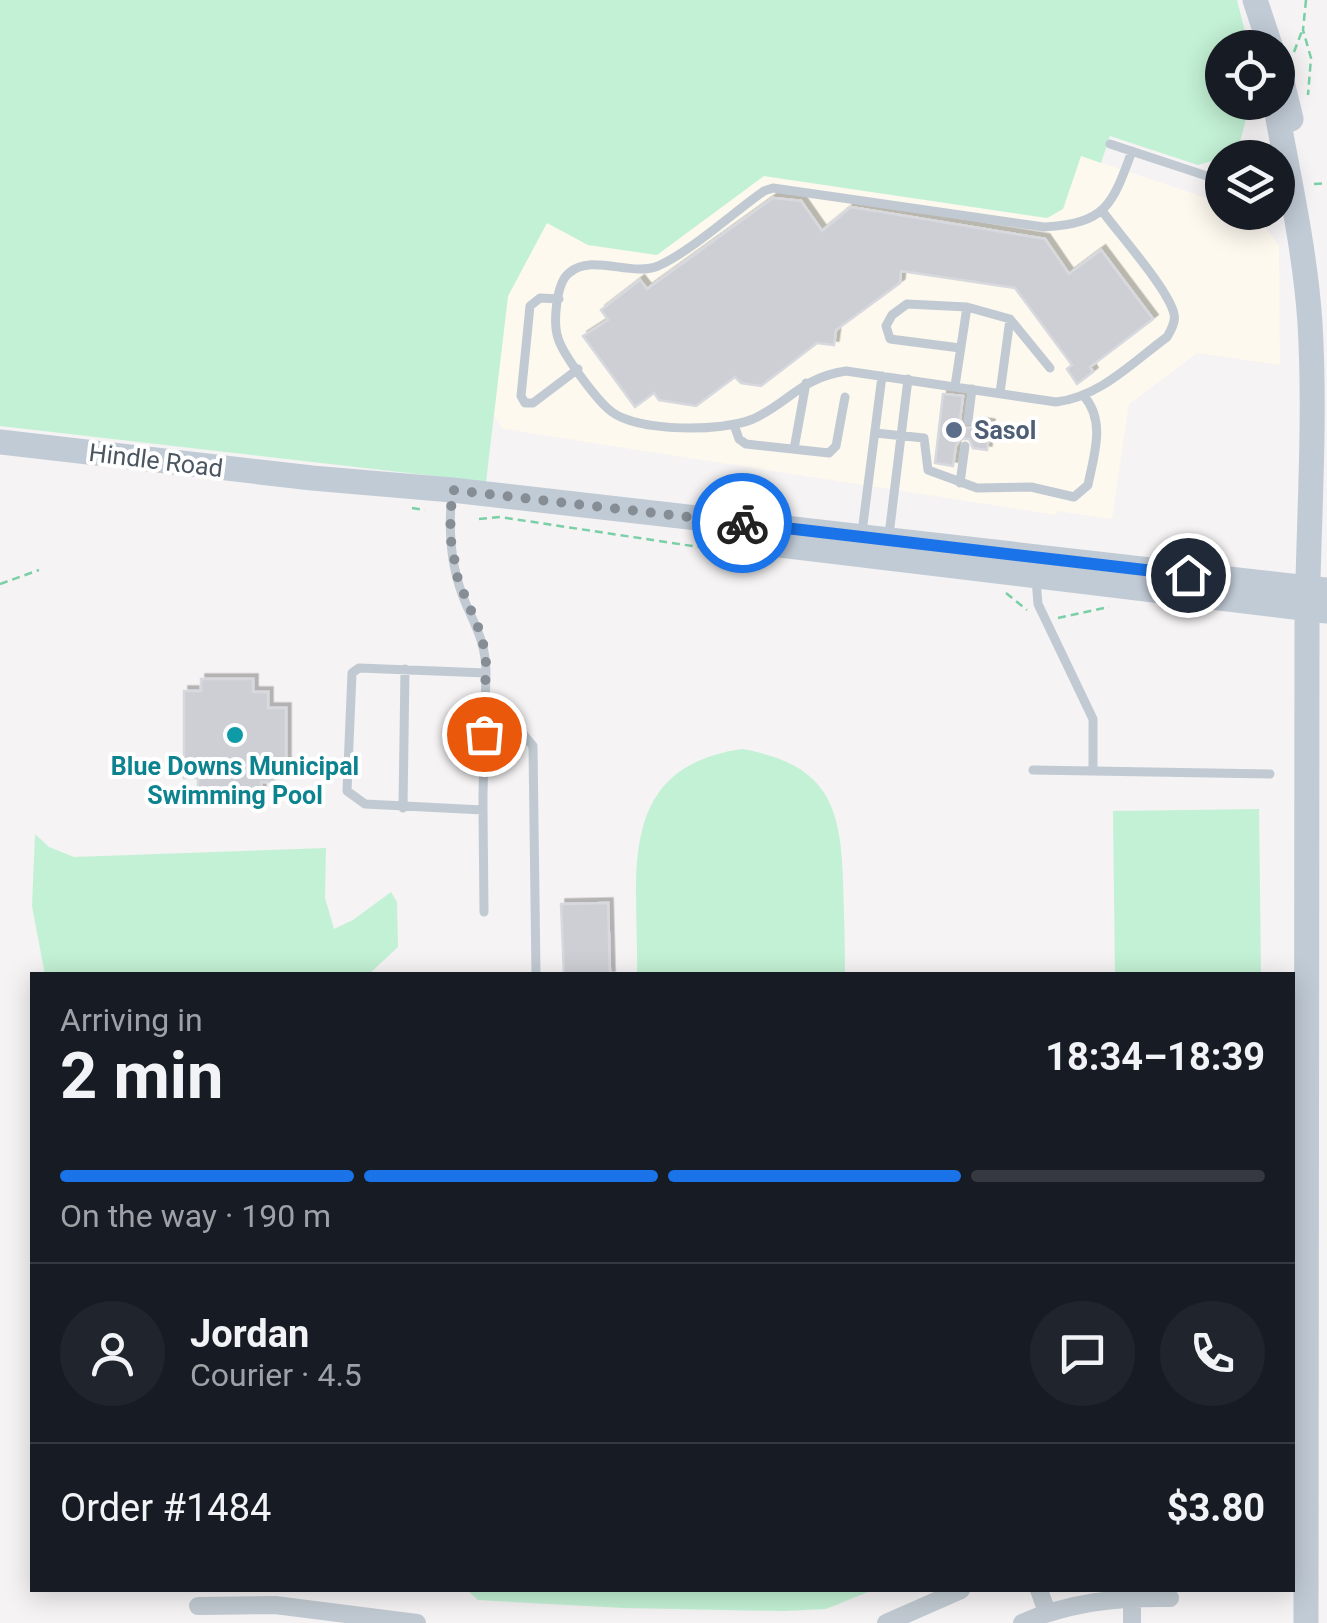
<!DOCTYPE html>
<html lang="en">
<head>
<meta charset="utf-8">
<style>
	:root { --surface:#171b24; --page:#20242c; --text:#f1f3f6; --muted:#9ea1a6; --line:#363941; --accent:#1a73e8 }
	body { margin:0; font-family:Roboto,sans-serif; background:var(--page); color:var(--text); height:100vh; display:flex; flex-direction:column; font-size:38px; white-space:nowrap }
	* { box-sizing:border-box; margin:0 }
	p { font-size:32px; color:var(--muted) }
	.icon { flex:none; width:55px; height:55px; fill:none; stroke:currentColor; stroke-width:2; stroke-linecap:round; stroke-linejoin:round }
	.map { position:relative; flex:1; overflow:hidden }
	.drawer { position:absolute; left:30px; top:972px; width:1265px; height:620px; display:flex; flex-direction:column; background:var(--surface); border-radius:0px; box-shadow:0 5px 25px #0003 }
	.drawer>* { flex:none }
	.fabs { position:absolute; left:1205px; top:30px; display:grid; gap:20px }
	.fabs a { display:grid; place-items:center; width:90px; height:90px; border-radius:50%; background:var(--surface); box-shadow:0 5px 25px #0003; font-size:50px }
	.pin { position:absolute; display:grid; place-items:center; width:85px; height:85px; color:#fff; margin:-42px; border:5px solid #fff; border-radius:50%; box-shadow:0 2px 10px #0007 }
	.courier { position:absolute; display:grid; place-items:center; width:100px; height:100px; margin:-50px; border:8px solid #1a73e8; border-radius:50%; background:#fff; color:#222; box-shadow:0 2px 12px #0007 }
	.summary em { font-style:normal; font-weight:700 }
	.summary div { display:flex; flex-direction:column-reverse }
	.summary { display:flex; align-items:center; justify-content:space-between; height:170px; padding:0 30px }
	h1 { font-size:65px; font-weight:700; line-height:75px }
	.bar { display:grid; grid-template-columns:repeat(4,1fr); gap:15px 10px; align-content:center; height:120px; padding:0 30px }
	.bar i { height:12px; border-radius:8px; background:var(--line) }
	.bar .selected { background:var(--accent) }
	.bar p { grid-column:span 4 }
	.line { display:flex; align-items:center; gap:25px; padding:0 30px; border-top:2px solid var(--line) }
	.line div { flex:1 }
	.round { display:grid; place-items:center; flex:none; width:105px; height:105px; border-radius:52px; background:var(--page) }
	.map>svg:first-child { display:block }
</style>
</head>
<body>
<div class="map">
<svg width="1327" height="1623" viewBox="0 0 1327 1623">
	<defs>
		<filter id="shadow"><feDropShadow dx="4.5" dy="-4.5" stdDeviation="0" flood-color="#0004"/></filter>
	</defs>
	<rect width="100%" height="100%" fill="#f5f3f3"/>
	<!-- commercial -->
	<path fill="#fdf9ef" d="M 1081,156 L 1222,203 L 1222,212 L 1256,215 L 1279,246 L 1280,365 L 1197,353 L 1129,404 L 1112,519 L 1057,511 L 1056,515 L 503,429 L 494,416 L 508,296 L 547,223 L 588,245 L 657,255 L 763,176 L 1047,218 L 1063,209 Z"/>
	<!-- green -->
	<path fill="#c3f1d5" d="M 0,0 L 1237,0 L 1249,47 L 1222,48 L 1222,102 L 1250,103 L 1237,154 L 1198,165 L 1110,136 L 1101,163 L 1081,156 L 1063,209 L 1047,218 L 764,176 L 657,255 L 588,245 L 547,223 L 508,296 L 486,482 L 0,426 Z
		M 742,749 C 825,764 841,802 843,881 C 844,912 845,944 845,975 L 637,975 C 639,875 613,768 742,749 Z
		M 1259,809 L 1261,975 L 1115,975 L 1113,811 Z
		M 35,834 L 49,847 L 74,857 L 326,848 L 325,898 L 334,929 L 353,920 L 391,892 L 397,902 L 398,947 L 368,975 L 45,975 L 32,906 Z
		M 467,1590 L 873,1590 L 826,1609 L 784,1611 L 624,1608 L 478,1600 Z"/>
	<!-- building -->
	<path fill="#cdcfd5" stroke="#d7d9de" stroke-width="2.5" filter="url(#shadow)" d="M 773,198 L 801,201 L 822,231 L 851,207 L 1045,239 L 1069,274 L 1101,250 L 1153,319 L 1090,367 L 1093,372 L 1077,384 L 1067,369 L 1072,365 L 1015,288 L 901,271 L 900,283 L 836,330 L 834,345 L 817,343 L 761,386 L 741,383 L 735,377 L 696,406 L 659,400 L 654,393 L 635,407 L 583,336 L 608,320 L 601,310 L 640,280 L 647,289 Z
		M 943,394 L 963,396 L 960,419 L 964,428 L 972,428 L 976,422 L 990,424 L 987,450 L 973,448 L 969,439 L 961,439 L 956,445 L 953,466 L 935,463 Z
		M 201,679 L 253,679 L 253,692 L 268,692 L 268,708 L 286,708 L 286,762 L 274,762 L 274,782 L 261,782 L 261,799 L 198,799 L 198,778 L 184,778 L 184,691 L 201,691 Z
		M 608,903 L 610,975 L 564,975 L 561,904 Z"/>
	<g fill="none" stroke-linecap="round" stroke-linejoin="round">
		<!-- path -->
		<path stroke="#7ad0a6" stroke-width="2.5" stroke-dasharray="8 5" stroke-linecap="butt" d="M 1306,0 L 1303,30 L 1311,58 L 1308,95
			M 1294,52 L 1302,31
			M 1314,184 L 1327,183
			M 412,508 L 425,510
			M 479,519 L 500,517 L 732,552
			M 0,584 L 39,570
			M 1006,593 L 1027,610
			M 1058,618 L 1109,607"/>
		<!-- lane -->
		<path stroke="#c1cad2" stroke-width="9" d="M 1110,144 L 1222,181
			M 1103,212 C 1119,234 1169,290 1174,314 C 1176,322 1171,330 1167,337 C 1133,362 1100,397 1056,402 L 846,371 C 800,378 790,402 753,419 C 722,432 639,432 612,412 C 598,402 563,355 558,338 C 553,323 556,283 569,273 C 592,253 631,277 658,266 C 690,252 734,212 764,191 L 773,188 L 1044,227 C 1106,223 1112,206 1132,151
			M 559,299 L 540,298 L 530,306 L 521,396 L 525,403 L 533,403 L 578,369
			M 960,348 L 890,339 L 886,326 L 892,315 L 907,304 L 967,307 L 1010,319 L 1050,368
			M 955,386 L 967,307
			M 1000,393 L 1010,319
			M 968,421 L 972,389
			M 734,425 L 739,439 L 746,444 L 829,453 L 836,446 L 845,397
			M 875,433 L 924,438 L 928,470 L 977,488 L 1031,487 L 1074,497 L 1088,485 C 1094,454 1106,422 1084,396
			M 794,449 L 806,383
			M 960,483 L 965,446
			M 452,493 C 448,530 451,570 466,604 C 477,629 486,645 486,673 L 483,794 L 483,810 L 365,804 L 347,791 L 352,673 L 359,668 L 486,673
			M 862,532 L 882,376
			M 889,535 L 908,379
			M 1036,579 L 1038,604 L 1093,719 L 1093,771
			M 484,734 L 523,734 L 533,746 L 536,975
			M 1033,770 L 1270,774
			M 403,808 L 405,669
			M 483,810 L 484,912"/>
		<!-- street -->
		<path stroke="#c1cad2" stroke-width="18" d="M 1039,1590 L 1047,1612
			M 1132,1597 L 1132,1623
			M 198,1606 L 275,1605 L 417,1623
			M 886,1623 L 961,1590
			M 1022,1623 C 1070,1602 1118,1597 1170,1598"/>
		<!-- secondary -->
		<path stroke="#c1cbd6" stroke-width="25" d="M 1255,0 L 1271,48
			M 1278,65 L 1291,119
			M 1275,102 C 1288,175 1305,249 1310,323 C 1316,425 1308,528 1307,631 L 1306,1623
			M 0,442 L 312,478 L 452,490 L 1327,590
			M 747,541 L 1327,611"/>
	</g>
	<g fill="none" stroke-linecap="round" stroke-linejoin="round">
		<!-- done -->
		<path stroke="#868d94" stroke-width="10" stroke-dasharray="0 18" d="M 484,734 L 486,658 L 481,634 L 458,580 L 450,535 L 452,490 L 742,523"/>
		<!-- route -->
		<path stroke="#1a73e8" stroke-width="12" d="M 742,523 L 1188,575"/>
	</g>
	<!-- markers -->
	<circle fill="#5c6f8a" stroke="#fff" stroke-width="4" cx="954" cy="430" r="10"/>
	<circle fill="#0f9aa8" stroke="#fff" stroke-width="4" cx="235" cy="735" r="10"/>
	<g text-anchor="middle" stroke-width="8" stroke-linejoin="round" paint-order="stroke">
		<!-- service labels -->
		<g font-size="25" font-weight="bold" fill="#4e5e75" stroke="#fff" text-anchor="start">
			<text x="974" y="439">Sasol</text>
		</g>
		<!-- street labels -->
		<g font-size="25" fill="#4a5661" stroke="#fff">
			<text transform="translate(156 460) rotate(7)" y="9">Hindle Road</text>
		</g>
		<!-- culture labels -->
		<g font-size="25" font-weight="bold" fill="#0d838f" stroke="#fff">
			<text x="235" y="775">Blue Downs Municipal<tspan x="235" dy="29">Swimming Pool</tspan></text>
		</g>
	</g>
</svg>
<div class="fabs">
<a><svg class="icon" aria-label="locate" viewBox="0 0 24 24"><circle cx="12" cy="12" r="6"/><path d="M12 2v4M12 18v4M2 12h4M18 12h4"/></svg></a>
<a><svg class="icon" aria-label="layers" viewBox="0 0 24 24"><path d="M12 4l9 5-9 5-9-5zM3 14l9 5 9-5"/></svg></a>
</div>
<div class="pin" style="left:484px;top:734px;background:#ea580c"><svg class="icon" aria-label="bag" viewBox="0 0 24 24"><path d="M5 8h14l-1 12H6zM9 8a3 3 0 0 1 6 0"/></svg></div>
<div class="pin" style="left:1188px;top:575px;background:#1f2937"><svg class="icon" aria-label="home" viewBox="0 0 24 24"><path d="M3 11l9-7 9 7M6 9v11h12V9"/></svg></div>
<div class="courier" style="left:742px;top:523px"><svg class="icon" aria-label="bike" viewBox="0 0 24 24"><circle cx="6" cy="16" r="4"/><circle cx="18" cy="16" r="4"/><path d="M6 16l4-8h5l3 8M10 8l3 8H6M13 5h3"/></svg></div>
<section class="drawer">
<div class="summary"><div><h1>2 min</h1><p>Arriving in</p></div><em>18:34–18:39</em></div>
<div class="bar"><i class="selected"></i><i class="selected"></i><i class="selected"></i><i></i><p>On the way · 190 m</p></div>
<div class="line" style="height:180px"><a class="round"><svg class="icon" aria-label="person" viewBox="0 0 24 24"><circle cx="12" cy="8" r="4"/><path d="M4 21q1-7 8-7t8 7"/></svg></a><div><b>Jordan</b><p>Courier · 4.5</p></div><a class="round"><svg class="icon" aria-label="chat" viewBox="0 0 24 24"><path d="M4 5h16v11H9l-5 4z"/></svg></a><a class="round"><svg class="icon" aria-label="phone" viewBox="0 0 24 24"><path d="M5 4h4l2 5-3 2q2 4 5 5l2-3 5 2v4C11 20 4 13 5 4z"/></svg></a></div>
<div class="line" style="height:130px"><div>Order #1484</div><b>$3.80</b></div>
</section>
</div>
</body>
</html>
